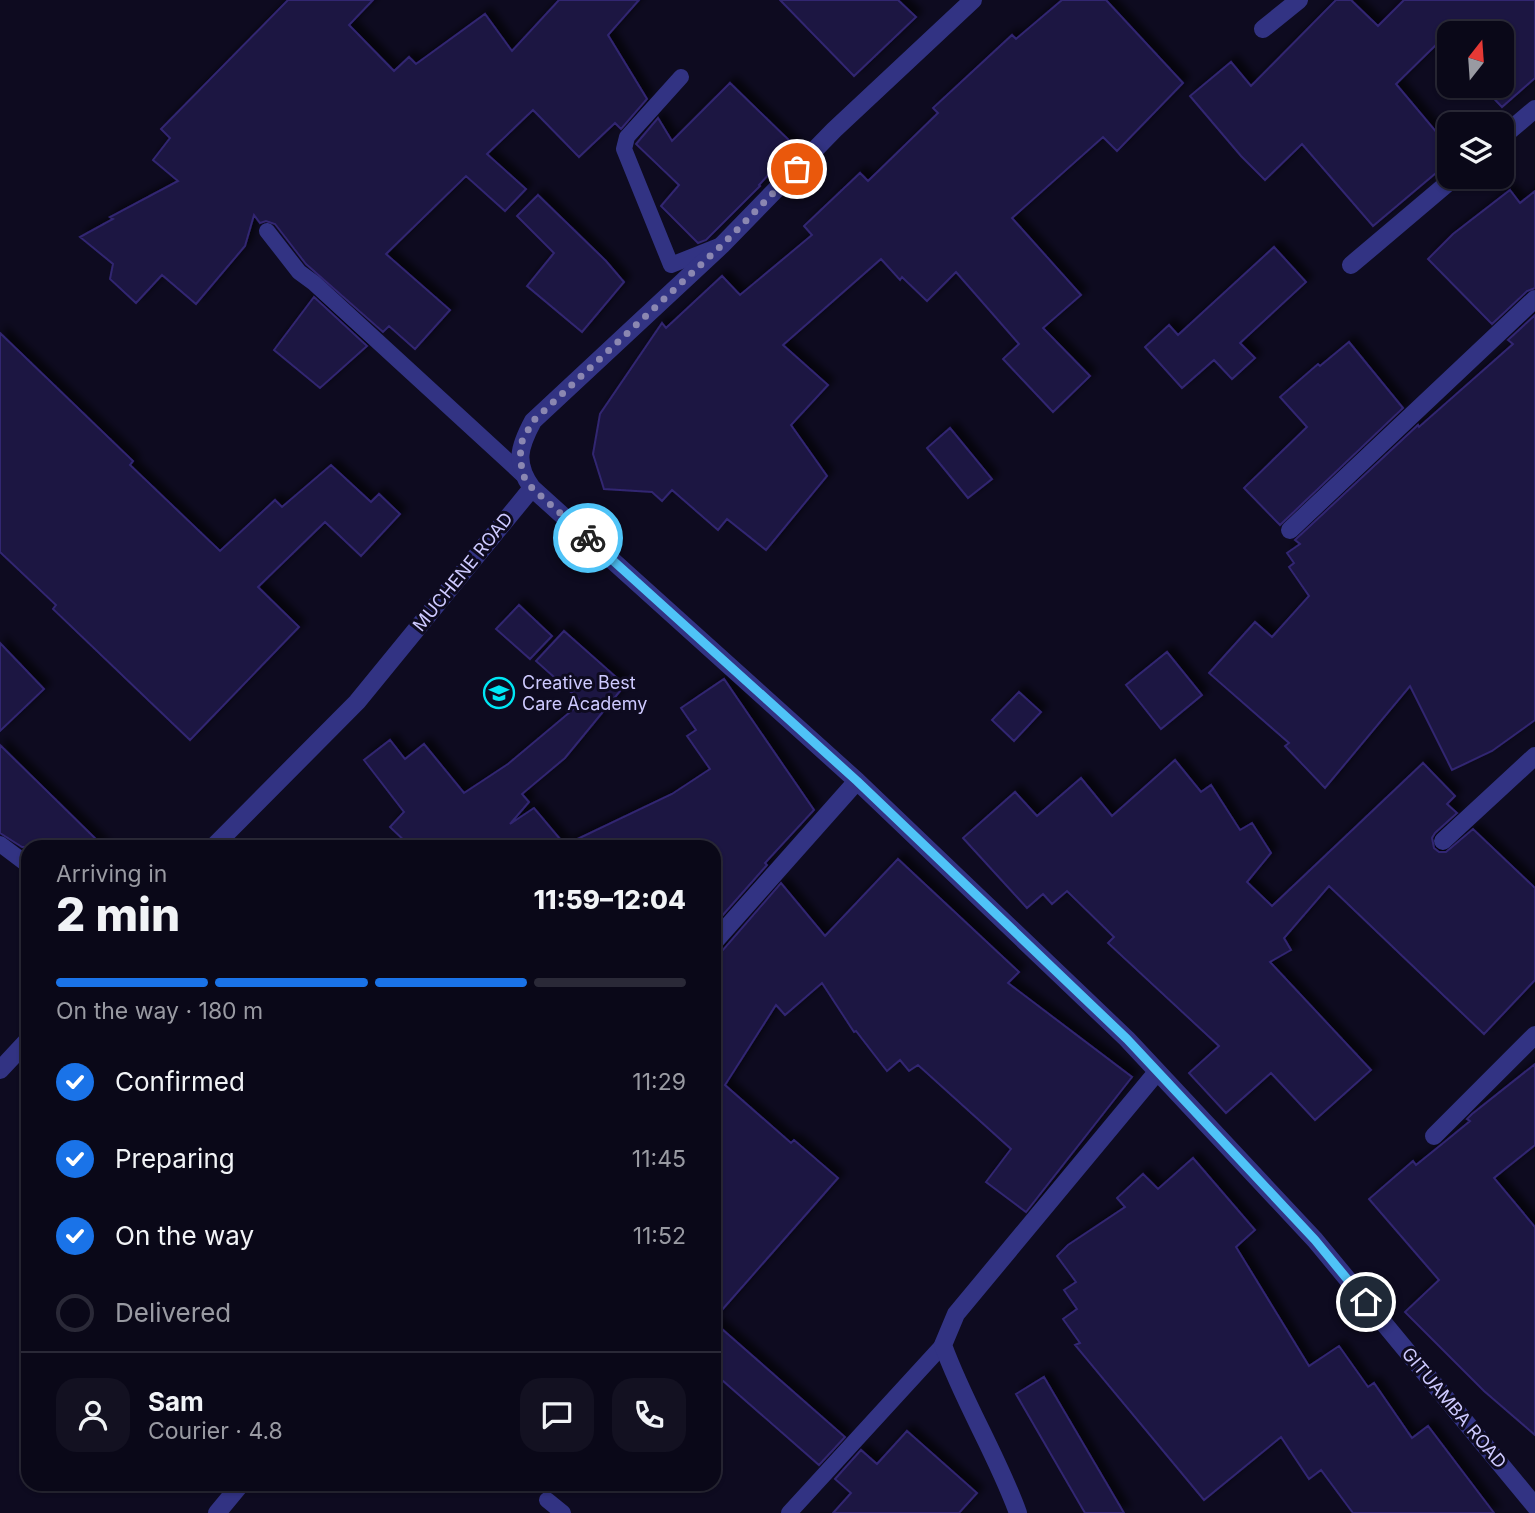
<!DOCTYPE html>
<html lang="en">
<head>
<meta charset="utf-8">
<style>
	:root { --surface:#0a0818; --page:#131121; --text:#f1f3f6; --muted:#999aa2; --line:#2a2937; --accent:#1a73e8 }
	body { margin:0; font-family:Inter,sans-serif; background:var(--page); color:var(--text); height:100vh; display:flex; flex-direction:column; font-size:26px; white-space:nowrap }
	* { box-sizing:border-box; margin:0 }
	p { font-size:23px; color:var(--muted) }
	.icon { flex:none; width:38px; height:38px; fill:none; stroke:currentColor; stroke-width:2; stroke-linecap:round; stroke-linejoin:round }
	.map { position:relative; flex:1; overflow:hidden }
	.sheet { position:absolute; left:21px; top:840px; width:700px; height:651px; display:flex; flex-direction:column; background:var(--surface); border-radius:21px; box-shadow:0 2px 5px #0004,0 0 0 2px var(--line) }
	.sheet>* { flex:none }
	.needle { width:46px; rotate:17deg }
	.fabs { position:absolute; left:1437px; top:21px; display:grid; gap:14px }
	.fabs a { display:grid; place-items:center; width:77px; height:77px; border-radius:14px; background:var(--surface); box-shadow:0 2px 5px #0004,0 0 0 2px var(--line); font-size:35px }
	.pin { position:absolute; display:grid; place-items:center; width:60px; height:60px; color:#fff; margin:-30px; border:4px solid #fff; border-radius:50%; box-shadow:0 2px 7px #0007 }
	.courier { position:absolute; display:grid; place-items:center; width:70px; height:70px; margin:-35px; border:5px solid #4fc3f7; border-radius:50%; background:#fff; color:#222; box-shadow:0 2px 9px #0007 }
	.overview em { font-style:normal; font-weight:800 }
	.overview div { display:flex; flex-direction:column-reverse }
	.overview { display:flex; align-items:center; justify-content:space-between; height:119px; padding:0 35px }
	h1 { font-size:46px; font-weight:800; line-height:52px }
	.bar { display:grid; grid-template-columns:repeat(4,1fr); gap:10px 7px; align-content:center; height:84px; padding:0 35px }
	.bar i { height:9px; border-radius:5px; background:var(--line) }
	.bar .on { background:var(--accent) }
	.bar p { grid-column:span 4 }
	.line { display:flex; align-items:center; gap:18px; padding:0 35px; border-top:2px solid var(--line) }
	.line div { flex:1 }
	.round { display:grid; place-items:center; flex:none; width:74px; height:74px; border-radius:21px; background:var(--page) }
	ol { padding:0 35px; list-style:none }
	li { display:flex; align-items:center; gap:21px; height:77px }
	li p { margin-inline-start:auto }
	li .icon { padding:7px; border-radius:50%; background:var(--accent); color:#fff; stroke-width:4 }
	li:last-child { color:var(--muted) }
	li i { width:38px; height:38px; border:4px solid var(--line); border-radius:50% }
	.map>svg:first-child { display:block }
</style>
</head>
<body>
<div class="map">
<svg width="1535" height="1513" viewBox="0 0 1535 1513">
	<defs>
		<filter id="shadow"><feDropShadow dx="6" dy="-6" stdDeviation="3.5" flood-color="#0009"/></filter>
	</defs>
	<rect width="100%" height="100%" fill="#0e0b20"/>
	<!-- building -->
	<path fill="#1d1643" stroke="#312671" stroke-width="2" filter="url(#shadow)" d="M 288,0 L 373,0 L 349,25 L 394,71 L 409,57 L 416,64 L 485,14 L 512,51 L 559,0 L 639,0 L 608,35 L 647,99 L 621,129 L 615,123 L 579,157 L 533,110 L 487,154 L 526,189 L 505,211 L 466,176 L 386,254 L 450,310 L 415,349 L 389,326 L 383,332 L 306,264 L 275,224 L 266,221 L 260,223 L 254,215 L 245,246 L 196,304 L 162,275 L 136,303 L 110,279 L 113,264 L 80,237 L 113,219 L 110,217 L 178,181 L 153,160 L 170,138 L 161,129 Z
		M 780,0 L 898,0 L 916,17 L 854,76 Z
		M 1062,0 L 1106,0 L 1183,83 L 1117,151 L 1103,137 L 1012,218 L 1081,295 L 1043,328 L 1090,376 L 1053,412 L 1003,359 L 1019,344 L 956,272 L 927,301 L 902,277 L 900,280 L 881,259 L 783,345 L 828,385 L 791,425 L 827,476 L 766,550 L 727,519 L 718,530 L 672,490 L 662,501 L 652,492 L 604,489 L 593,454 L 600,414 L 662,323 L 666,328 L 722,276 L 740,295 L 812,235 L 804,226 L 860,173 L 868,181 L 938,113 L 933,108 L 1012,35 L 1016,39 Z
		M 1336,0 L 1351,0 L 1378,26 L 1404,0 L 1535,0 L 1535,78 L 1502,107 L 1482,86 L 1502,86 L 1502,33 L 1449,33 L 1449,50 L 1440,41 L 1396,84 L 1449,147 L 1449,162 L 1373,226 L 1302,144 L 1265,180 L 1241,156 L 1190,96 L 1231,62 L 1251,86 Z
		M 730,83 L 795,146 L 759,185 L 760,186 L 706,240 L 698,243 L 661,206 L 679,185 L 636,144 L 658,118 L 672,141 Z
		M 1510,190 L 1520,203 L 1535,191 L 1535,288 L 1527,291 L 1492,324 L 1428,259 L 1453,234 Z
		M 538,195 L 606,261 L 624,282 L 582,332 L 527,286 L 554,253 L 517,216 Z
		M 1274,247 L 1306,282 L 1240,343 L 1255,358 L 1232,379 L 1214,360 L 1182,388 L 1145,347 L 1169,325 L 1178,335 Z
		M 314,297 L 367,346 L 320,388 L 274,350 Z
		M 1535,315 L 1535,720 L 1492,751 L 1452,770 L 1410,686 L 1325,788 L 1285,746 L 1289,743 L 1209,673 L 1255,622 L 1272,637 L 1309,596 L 1289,567 L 1294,563 L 1287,553 L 1300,544 L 1295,540 L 1418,425 L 1419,427 L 1513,344 L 1508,340 Z
		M 0,333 L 133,461 L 130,465 L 220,551 L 275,500 L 282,507 L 331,465 L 371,502 L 379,494 L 400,514 L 361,556 L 325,522 L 258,587 L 299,627 L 190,740 L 53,609 L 56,605 L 0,552 Z
		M 1349,342 L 1403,408 L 1280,525 L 1244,488 L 1307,427 L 1280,397 L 1318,364 L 1320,366 Z
		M 950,428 L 992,479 L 968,498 L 927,448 Z
		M 519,605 L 552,636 L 530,659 L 496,629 Z
		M 564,631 L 625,685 L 565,758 L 522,794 L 529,802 L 510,824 L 534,808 L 565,845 L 672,794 L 710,769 L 687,736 L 696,730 L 681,708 L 724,679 L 814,810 L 765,863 L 767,865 L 714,925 L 714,847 L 411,847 L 390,827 L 404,812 L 364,760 L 390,740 L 405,759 L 424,744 L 464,793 L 508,764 L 582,702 L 536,661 Z
		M 0,643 L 44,689 L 0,731 Z
		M 1167,652 L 1202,695 L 1161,729 L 1126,685 Z
		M 1019,692 L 1041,712 L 1014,741 L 992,720 Z
		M 0,745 L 104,847 L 22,847 L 0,833 Z
		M 1175,760 L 1201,792 L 1211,785 L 1240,830 L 1252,823 L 1271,853 L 1247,882 L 1272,906 L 1423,763 L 1455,796 L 1447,804 L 1457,813 L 1435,833 L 1432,838 L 1434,848 L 1439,852 L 1446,852 L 1473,829 L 1535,888 L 1535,980 L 1484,1034 L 1329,886 L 1284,938 L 1291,950 L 1270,962 L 1371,1070 L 1315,1120 L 1271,1073 L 1226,1113 L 1189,1073 L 1219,1046 L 1108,943 L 1114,937 L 1067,891 L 1052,904 L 1043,894 L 1027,908 L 963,838 L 1015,792 L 1037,816 L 1081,778 L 1112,816 Z
		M 898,859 L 1019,972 L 1008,983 L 1132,1077 L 1026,1212 L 986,1182 L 1011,1149 L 918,1065 L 909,1071 L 900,1060 L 887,1071 L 856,1031 L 854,1032 L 822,983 L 785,1015 L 776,1005 L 725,1085 L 791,1143 L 794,1140 L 838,1178 L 714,1319 L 714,953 L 723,950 L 781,883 L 825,936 Z
		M 1535,1064 L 1535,1145 L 1494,1178 L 1535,1227 L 1535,1435 L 1484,1391 L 1405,1312 L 1439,1280 L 1369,1199 L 1413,1161 L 1416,1165 L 1442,1144 L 1470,1121 L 1467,1119 L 1472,1114 Z
		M 1193,1158 L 1255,1230 L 1236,1247 L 1309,1366 L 1339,1346 L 1368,1387 L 1374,1383 L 1412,1438 L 1428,1426 L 1494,1513 L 1353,1513 L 1321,1470 L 1309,1479 L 1281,1437 L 1204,1500 L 1075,1345 L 1080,1343 L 1063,1319 L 1077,1309 L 1064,1290 L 1076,1282 L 1057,1256 L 1068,1245 L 1125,1207 L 1117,1198 L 1143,1174 L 1158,1189 Z
		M 714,1322 L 845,1437 L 819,1465 L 714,1373 Z
		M 1044,1377 L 1124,1513 L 1085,1513 L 1016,1394 Z
		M 907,1431 L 977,1493 L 959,1513 L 833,1513 L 851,1493 L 835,1479 L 861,1450 L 877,1464 Z"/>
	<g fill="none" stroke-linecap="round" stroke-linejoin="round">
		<!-- lane -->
		<path stroke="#323383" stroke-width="16" d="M 681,77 L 627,137 L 624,149 L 671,265 L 719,246
			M 267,231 L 299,272 L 314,283 L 522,474
			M 0,844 L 28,865
			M 547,1500 L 563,1513
			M 789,1513 L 943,1345"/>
		<!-- street -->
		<path stroke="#323383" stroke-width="18" d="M 1263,29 L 1299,0
			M 1502,137 L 1535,109
			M 1351,265 L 1455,177
			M 532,488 L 857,781 L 1127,1039 L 1315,1240 L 1535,1506
			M 1290,530 L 1535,299
			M 1443,841 L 1535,756
			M 213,847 L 357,702 L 532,488 C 514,463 519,447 533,421 L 722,245 L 834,130 L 973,0
			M 714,942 L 857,781
			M 0,1070 L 28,1040
			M 1434,1136 L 1535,1035
			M 217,1513 L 241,1484
			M 1018,1513 C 997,1455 964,1403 943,1345 L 956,1314 L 1157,1072"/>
	</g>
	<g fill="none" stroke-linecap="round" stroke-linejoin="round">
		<!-- done -->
		<path stroke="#8b87b1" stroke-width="7" stroke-dasharray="0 12.6" d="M 588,538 L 532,488 L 522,474 L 520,445 L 533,421 L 722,245 L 797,169"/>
		<!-- route -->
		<path stroke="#4fc3f7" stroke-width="9" d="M 588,538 L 857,781 L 1127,1039 L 1315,1240 L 1366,1302"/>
	</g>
	<!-- icons -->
	<defs>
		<g id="school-ring" transform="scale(1.575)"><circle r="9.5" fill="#0e0b20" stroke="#00e8f5" stroke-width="1.5"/><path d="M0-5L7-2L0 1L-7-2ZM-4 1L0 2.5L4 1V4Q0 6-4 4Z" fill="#00e8f5"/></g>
	</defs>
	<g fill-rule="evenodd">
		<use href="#school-ring" x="499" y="693"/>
	</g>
	<g text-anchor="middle" stroke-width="6" stroke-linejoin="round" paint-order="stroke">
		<!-- street labels -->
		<g font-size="18" fill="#cecaff" stroke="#0e0b20">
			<text transform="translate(463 572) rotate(-51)" y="6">MUCHENE ROAD</text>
			<text transform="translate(1454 1408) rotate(50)" y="6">GITUAMBA ROAD</text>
		</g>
		<!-- poi labels -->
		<g font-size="18" fill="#cecaff" stroke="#0e0b20" text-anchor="start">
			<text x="522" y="689">Creative Best<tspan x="522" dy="21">Care Academy</tspan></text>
		</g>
	</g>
</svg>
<div class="fabs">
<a><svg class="needle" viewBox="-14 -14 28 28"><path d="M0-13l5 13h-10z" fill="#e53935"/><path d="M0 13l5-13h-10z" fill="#999aa2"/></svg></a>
<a><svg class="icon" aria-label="layers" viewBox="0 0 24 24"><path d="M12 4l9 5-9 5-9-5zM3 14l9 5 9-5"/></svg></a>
</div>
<div class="pin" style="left:797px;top:169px;background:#ea580c"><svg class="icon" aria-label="bag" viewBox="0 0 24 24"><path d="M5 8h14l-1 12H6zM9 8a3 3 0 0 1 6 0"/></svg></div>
<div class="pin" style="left:1366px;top:1302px;background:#1f2937"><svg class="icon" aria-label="home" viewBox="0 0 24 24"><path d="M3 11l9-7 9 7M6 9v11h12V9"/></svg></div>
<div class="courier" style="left:588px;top:538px"><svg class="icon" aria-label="bike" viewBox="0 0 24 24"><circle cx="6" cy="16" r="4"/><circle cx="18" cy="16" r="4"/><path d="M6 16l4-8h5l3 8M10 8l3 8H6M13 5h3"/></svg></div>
<section class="sheet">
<div class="overview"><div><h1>2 min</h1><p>Arriving in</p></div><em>11:59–12:04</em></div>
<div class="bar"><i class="on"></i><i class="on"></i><i class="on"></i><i></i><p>On the way · 180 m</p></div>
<ol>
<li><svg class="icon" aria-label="check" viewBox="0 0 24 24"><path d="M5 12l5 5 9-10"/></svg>Confirmed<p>11:29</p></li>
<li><svg class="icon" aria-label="check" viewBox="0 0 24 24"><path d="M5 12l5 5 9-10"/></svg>Preparing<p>11:45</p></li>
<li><svg class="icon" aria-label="check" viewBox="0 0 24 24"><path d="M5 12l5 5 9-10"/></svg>On the way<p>11:52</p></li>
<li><i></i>Delivered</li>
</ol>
<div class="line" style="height:126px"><a class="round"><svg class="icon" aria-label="person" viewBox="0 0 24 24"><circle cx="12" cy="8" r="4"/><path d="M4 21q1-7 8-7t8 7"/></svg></a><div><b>Sam</b><p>Courier · 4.8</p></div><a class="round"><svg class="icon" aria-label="chat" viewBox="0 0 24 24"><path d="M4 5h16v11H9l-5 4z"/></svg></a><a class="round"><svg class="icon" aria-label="phone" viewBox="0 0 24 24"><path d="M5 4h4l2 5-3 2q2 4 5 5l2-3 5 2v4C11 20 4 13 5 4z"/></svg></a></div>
</section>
</div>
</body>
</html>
